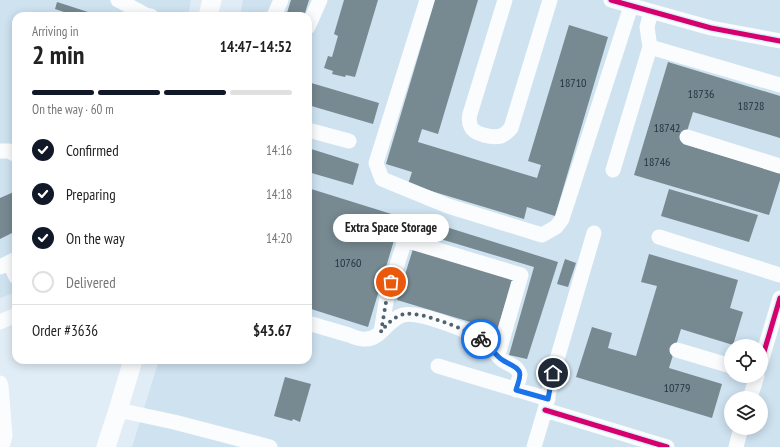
<!DOCTYPE html>
<html lang="en">
<head>
<meta charset="utf-8">
<style>
	:root { --surface:#fff; --page:#f2f2f2; --text:#222; --muted:#767676; --line:#e0e0e0; --accent:#111827 }
	body { margin:0; font-family:"PT Sans Narrow",sans-serif; background:var(--page); color:var(--text); height:100vh; display:flex; flex-direction:column; font-size:15px; white-space:nowrap }
	* { box-sizing:border-box; margin:0 }
	p { font-size:13px; color:var(--muted) }
	.icon { flex:none; width:22px; height:22px; fill:none; stroke:currentColor; stroke-width:2; stroke-linecap:round; stroke-linejoin:round }
	.map { position:relative; flex:1; overflow:hidden }
	.sheet { position:absolute; left:12px; top:12px; width:300px; height:352px; display:flex; flex-direction:column; background:var(--surface); border-radius:12px; box-shadow:0 2px 10px #0003 }
	.sheet>* { flex:none }
	.tools { position:absolute; left:724px; top:339px; display:grid; gap:8px }
	.tools a { display:grid; place-items:center; width:44px; height:44px; border-radius:50%; background:var(--surface); box-shadow:0 2px 10px #0003; font-size:20px }
	.pin { position:absolute; display:grid; place-items:center; width:34px; height:34px; color:#fff; margin:-17px; border:2px solid #fff; border-radius:50%; box-shadow:0 1px 4px #0007 }
	.courier { position:absolute; display:grid; place-items:center; width:40px; height:40px; margin:-20px; border:3px solid #1a73e8; border-radius:50%; background:#fff; color:#222; box-shadow:0 1px 5px #0007 }
	.bubble { position:absolute; height:28px; border-radius:14px; background:var(--surface); box-shadow:0 2px 10px #0003; font-size:13px; font-weight:800; line-height:28px; text-align:center }
	.head em { font-style:normal; font-weight:800 }
	.head div { display:flex; flex-direction:column-reverse }
	.head { display:flex; align-items:center; justify-content:space-between; height:68px; padding:0 20px }
	h1 { font-size:26px; font-weight:800; line-height:30px }
	.bar { display:grid; grid-template-columns:repeat(4,1fr); gap:6px 4px; align-content:center; height:48px; padding:0 20px }
	.bar i { height:5px; border-radius:3px; background:var(--line) }
	.bar .active { background:var(--accent) }
	.bar p { grid-column:span 4 }
	.line { display:flex; align-items:center; gap:10px; padding:0 20px; border-top:1px solid var(--line) }
	.line div { flex:1 }
	ol { padding:0 20px; list-style:none }
	li { display:flex; align-items:center; gap:12px; height:44px }
	li p { margin-inline-start:auto }
	li .icon { padding:4px; border-radius:50%; background:var(--accent); color:#fff; stroke-width:4 }
	li:last-child { color:var(--muted) }
	li i { width:22px; height:22px; border:2px solid var(--line); border-radius:50% }
	.map>svg:first-child { display:block }
</style>
</head>
<body>
<div class="map">
<svg width="780" height="447" viewBox="0 0 780 447">
	<rect width="100%" height="100%" fill="#e1edf6"/>
	<!-- built -->
	<path fill="#cee2f0" fill-rule="evenodd" d="M 0,0 L 191,0 L 188,16 L 16,16 L 16,292 L 0,298 Z
		M 243,0 L 780,0 L 780,447 L 132,447 L 159,360 L 308,360 L 308,16 L 240,16 ZM 731,346 L 761,346 L 761,376 L 731,376 ZM 731,398 L 761,398 L 761,428 L 731,428 Z"/>
	<!-- building -->
	<path fill="#778991" d="M 291,0 L 309,0 L 304,16 L 286,16 Z
		M 344,0 L 378,0 L 355,77 L 346,75 L 345,77 L 332,74 L 333,71 L 324,68 L 328,56 L 332,57 L 338,36 L 334,34 Z
		M 435,0 L 478,0 L 438,134 L 422,129 L 418,142 L 537,178 L 541,165 L 528,161 L 569,25 L 608,37 L 555,216 L 527,207 L 524,219 L 408,184 L 412,172 L 386,164 Z
		M 57,2 L 88,12 L 87,16 L 76,16 L 55,9 Z
		M 668,62 L 780,96 L 780,138 L 693,112 L 683,144 L 780,173 L 780,180 L 769,215 L 634,175 Z
		M 308,82 L 379,103 L 373,124 L 308,105 Z
		M 308,148 L 359,164 L 353,185 L 308,172 Z
		M 308,188 L 401,217 L 368,327 L 308,308 Z
		M 669,189 L 758,215 L 749,242 L 661,216 Z
		M 16,191 L 16,231 L 0,239 L 0,198 Z
		M 411,216 L 558,262 L 527,359 L 509,355 L 534,267 L 407,229 Z
		M 413,249 L 513,279 L 497,330 L 397,300 Z
		M 649,254 L 738,280 L 730,308 L 743,312 L 733,345 L 681,329 L 669,368 L 722,384 L 712,418 L 576,377 L 592,327 L 612,333 L 608,348 L 636,356 L 657,286 L 641,282 Z
		M 565,259 L 576,263 L 568,287 L 557,284 Z
		M 285,377 L 311,384 L 300,422 L 293,419 L 292,421 L 274,416 Z"/>
	<g fill="none" stroke-linecap="round" stroke-linejoin="round">
		<!-- minor -->
		<path stroke="#fafcfe" stroke-width="15" d="M 118,0 L 146,15 L 151,16
			M 427,0 L 376,163 L 382,179 L 448,206 L 542,235 L 556,227 L 562,219 L 631,6
			M 505,0 L 470,114 C 469,118 469,123 471,127 C 475,135 493,138 501,136 C 506,134 508,131 511,128 L 550,0
			M 611,0 L 711,28 L 780,41
			M 651,12 L 647,27 L 650,47 L 780,85
			M 274,16 L 281,0
			M 308,27 L 320,0
			M 308,130 L 349,141
			M 687,137 L 780,166
			M 0,151 L 9,151 L 16,155
			M 613,170 L 650,47
			M 659,237 L 780,275
			M 10,263 L 16,277
			M 0,267 L 16,259
			M 0,322 L 16,315
			M 308,323 C 322,327 335,331 349,335 C 354,337 361,340 366,339 C 381,339 388,319 403,315 C 419,311 473,332 486,342 C 492,347 496,355 502,360 C 509,365 517,365 520,375 L 516,390
			M 381,332 L 387,296 L 405,240 L 521,275 L 498,355
			M 677,350 L 731,366
			M 761,362 L 780,298
			M 438,366 L 548,399
			M 0,383 L 1,386 L 5,436 L 2,447
			M 750,398 L 757,376
			M 118,410 L 174,422 L 270,447
			M 545,410 L 667,447
			M 534,447 L 545,410 L 553,373 L 594,233
			M 736,447 L 741,428"/>
		<!-- major -->
		<path stroke="#fafcfe" stroke-width="19" d="M 208,16 L 212,0
			M 106,447 L 118,410 L 133,360"/>
		<!-- cycleway casing -->
		<g stroke="#d8eeff" stroke-width="8">
			<path id="cycleway" d="M 611,0 L 711,28 L 780,41
				M 761,362 L 780,298
				M 545,410 L 667,447"/>
		</g>
		<!-- cycleway -->
		<use href="#cycleway" stroke="#d6006c" stroke-width="5"/>
	</g>
	<g fill="none" stroke-linecap="round" stroke-linejoin="round">
		<!-- done -->
		<path stroke="#50626e" stroke-width="4" stroke-dasharray="0 7.2" d="M 391,282 L 387,296 L 381,332 C 387,324 394,316 405,314 C 421,311 467,330 481,339"/>
		<!-- route -->
		<path stroke="#1a73e8" stroke-width="5" d="M 481,339 C 490,345 495,356 504,361 C 509,364 516,366 519,371 C 522,376 517,385 516,390 L 548,399 L 553,373"/>
	</g>
	<g text-anchor="middle" stroke-width="4" stroke-linejoin="round" paint-order="stroke">
		<!-- number labels -->
		<g font-size="12" fill="#1f3440">
			<text x="573" y="87">18710</text>
			<text x="701" y="98">18736</text>
			<text x="751" y="110">18728</text>
			<text x="667" y="132">18742</text>
			<text x="657" y="166">18746</text>
			<text x="348" y="267">10760</text>
			<text x="677" y="392">10779</text>
		</g>
	</g>
</svg>
<div class="tools">
<a><svg class="icon" aria-label="locate" viewBox="0 0 24 24"><circle cx="12" cy="12" r="6"/><path d="M12 2v4M12 18v4M2 12h4M18 12h4"/></svg></a>
<a><svg class="icon" aria-label="layers" viewBox="0 0 24 24"><path d="M12 4l9 5-9 5-9-5zM3 14l9 5 9-5"/></svg></a>
</div>
<div class="pin" style="left:391px;top:282px;background:#ea580c"><svg class="icon" aria-label="bag" viewBox="0 0 24 24"><path d="M5 8h14l-1 12H6zM9 8a3 3 0 0 1 6 0"/></svg></div>
<div class="pin" style="left:553px;top:373px;background:#1f2937"><svg class="icon" aria-label="home" viewBox="0 0 24 24"><path d="M3 11l9-7 9 7M6 9v11h12V9"/></svg></div>
<div class="courier" style="left:481px;top:339px"><svg class="icon" aria-label="bike" viewBox="0 0 24 24"><circle cx="6" cy="16" r="4"/><circle cx="18" cy="16" r="4"/><path d="M6 16l4-8h5l3 8M10 8l3 8H6M13 5h3"/></svg></div>
<div class="bubble" style="left:333px;top:214px;width:116px">Extra Space Storage</div>
<section class="sheet">
<div class="head"><div><h1>2 min</h1><p>Arriving in</p></div><em>14:47–14:52</em></div>
<div class="bar"><i class="active"></i><i class="active"></i><i class="active"></i><i></i><p>On the way · 60 m</p></div>
<ol>
<li><svg class="icon" aria-label="check" viewBox="0 0 24 24"><path d="M5 12l5 5 9-10"/></svg>Confirmed<p>14:16</p></li>
<li><svg class="icon" aria-label="check" viewBox="0 0 24 24"><path d="M5 12l5 5 9-10"/></svg>Preparing<p>14:18</p></li>
<li><svg class="icon" aria-label="check" viewBox="0 0 24 24"><path d="M5 12l5 5 9-10"/></svg>On the way<p>14:20</p></li>
<li><i></i>Delivered</li>
</ol>
<div class="line" style="height:52px"><div>Order #3636</div><b>$43.67</b></div>
</section>
</div>
</body>
</html>
